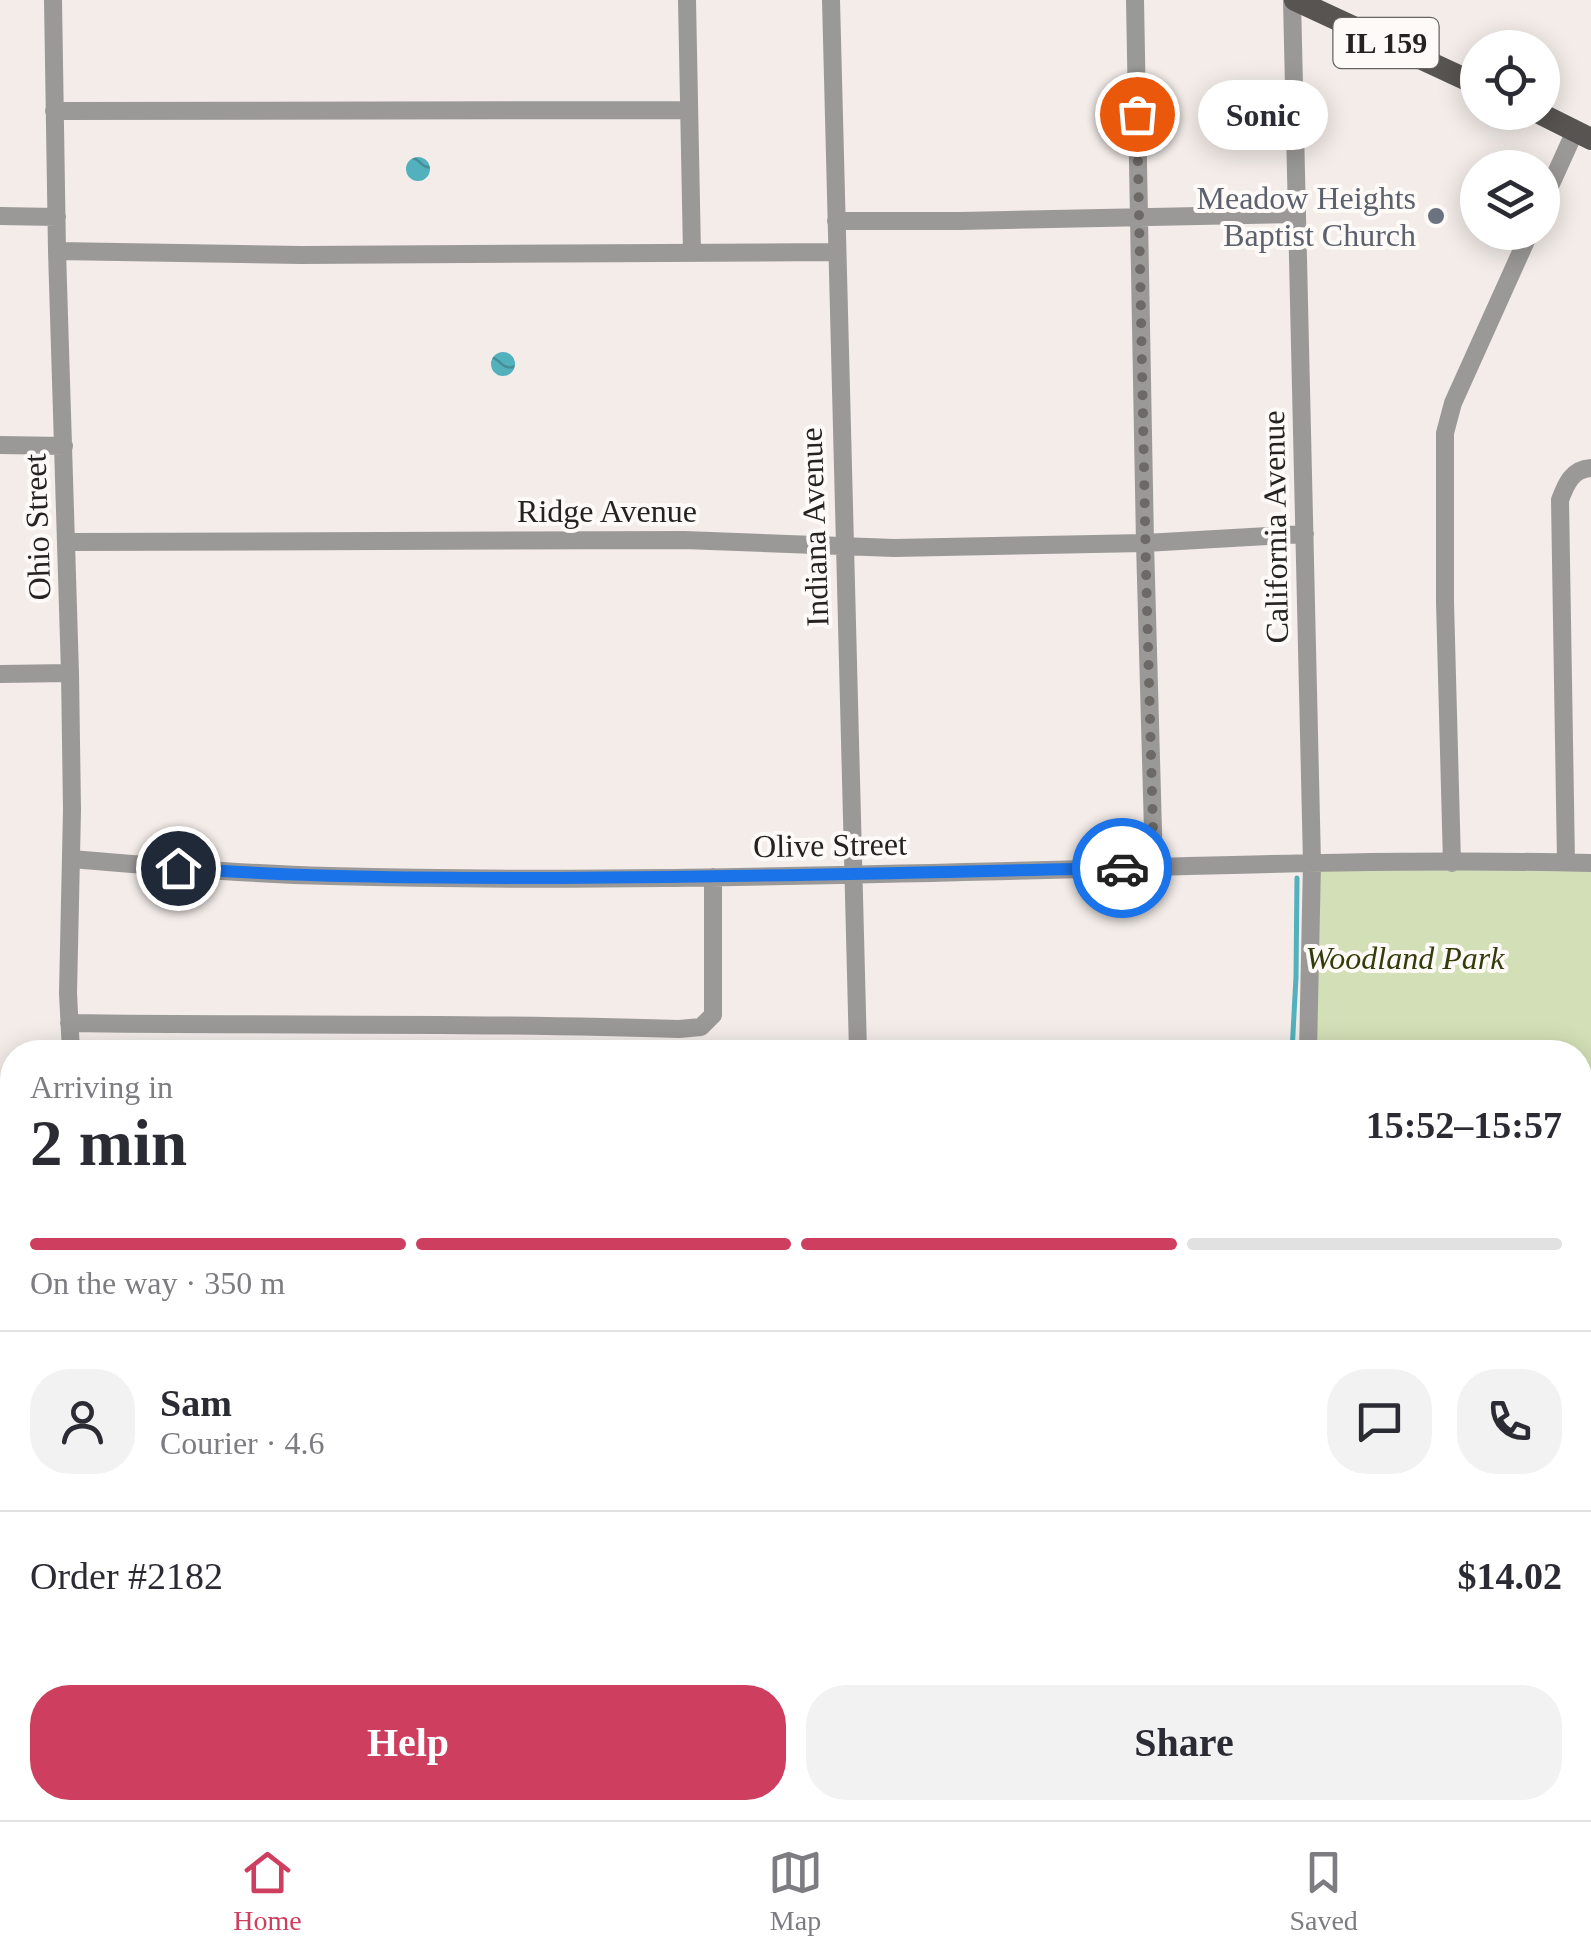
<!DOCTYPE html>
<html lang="en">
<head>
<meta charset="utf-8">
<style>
	:root { --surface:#fff; --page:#f2f2f3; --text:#2b2b33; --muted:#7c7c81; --line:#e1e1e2; --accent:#ce3e5f }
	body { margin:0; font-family:"Times New Roman",serif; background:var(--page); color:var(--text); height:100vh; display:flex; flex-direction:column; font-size:38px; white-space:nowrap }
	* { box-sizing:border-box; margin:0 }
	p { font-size:32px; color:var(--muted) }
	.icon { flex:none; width:55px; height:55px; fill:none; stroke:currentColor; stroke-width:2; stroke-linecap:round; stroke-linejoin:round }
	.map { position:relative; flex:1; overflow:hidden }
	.panel { position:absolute; left:0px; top:1040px; width:1592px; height:780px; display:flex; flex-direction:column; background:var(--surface); border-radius:40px 40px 0 0; box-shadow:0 5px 25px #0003 }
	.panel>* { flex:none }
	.tools { position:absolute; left:1460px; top:30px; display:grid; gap:20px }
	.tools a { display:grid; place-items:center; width:100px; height:100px; border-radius:50%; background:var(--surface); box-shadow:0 5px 25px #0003; font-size:50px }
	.pin { position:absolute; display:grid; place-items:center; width:85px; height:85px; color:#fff; margin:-42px; border:5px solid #fff; border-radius:50%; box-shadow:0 2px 10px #0007 }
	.courier { position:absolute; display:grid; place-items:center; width:100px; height:100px; margin:-50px; border:8px solid #1a73e8; border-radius:50%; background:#fff; color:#222; box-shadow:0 2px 12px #0007 }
	.bubble { position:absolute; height:70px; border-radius:35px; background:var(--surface); box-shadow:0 5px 25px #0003; font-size:32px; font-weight:700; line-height:70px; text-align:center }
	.head em { font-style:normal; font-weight:700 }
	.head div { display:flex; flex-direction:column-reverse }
	.head { display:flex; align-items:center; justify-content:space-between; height:170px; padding:0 30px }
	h1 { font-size:65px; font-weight:700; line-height:75px }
	.bar { display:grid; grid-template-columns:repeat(4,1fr); gap:15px 10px; align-content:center; height:120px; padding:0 30px }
	.bar i { height:12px; border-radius:8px; background:var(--line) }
	.bar .selected { background:var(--accent) }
	.bar p { grid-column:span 4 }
	.line { display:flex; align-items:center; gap:25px; padding:0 30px; border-top:2px solid var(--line) }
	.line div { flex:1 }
	.round { display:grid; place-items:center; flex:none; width:105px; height:105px; border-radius:40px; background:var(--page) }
	.button { display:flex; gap:20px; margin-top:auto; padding:20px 30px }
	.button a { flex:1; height:115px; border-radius:40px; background:var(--accent); color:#fff; font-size:40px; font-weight:700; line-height:115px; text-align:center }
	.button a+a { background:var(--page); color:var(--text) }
	.menu { display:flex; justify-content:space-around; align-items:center; height:140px; border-top:2px solid var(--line); background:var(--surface); font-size:28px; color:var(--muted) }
	.menu a { display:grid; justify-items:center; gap:5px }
	.menu .selected { color:var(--accent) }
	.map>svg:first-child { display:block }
</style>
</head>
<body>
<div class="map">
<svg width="1591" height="1820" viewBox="0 0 1591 1820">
	<defs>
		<pattern id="water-waves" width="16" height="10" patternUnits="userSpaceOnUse" patternTransform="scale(2.5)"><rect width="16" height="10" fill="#53b0bd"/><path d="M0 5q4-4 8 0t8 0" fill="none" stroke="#458f99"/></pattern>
	</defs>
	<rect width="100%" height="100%" fill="#f3ece9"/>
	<!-- green -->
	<path fill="#d3dfb6" d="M 1312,863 L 1591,865 L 1591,1820 L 1331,1820 L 1331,1808 L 1580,1808 L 1580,1052 L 1306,1052 Z"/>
	<!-- water -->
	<path fill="url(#water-waves)" d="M406 169a12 12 0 1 1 24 0a12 12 0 1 1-24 0Z
		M491 364a12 12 0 1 1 24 0a12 12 0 1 1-24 0Z
		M 1580,1345 L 1591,1346 L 1591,1820 L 1557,1820 L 1551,1808 L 1580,1808 Z"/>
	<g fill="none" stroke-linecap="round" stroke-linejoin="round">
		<!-- stream -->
		<path stroke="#53b0bd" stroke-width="5" d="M 1292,1052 L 1296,977 L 1297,878
			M 0,1287 L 12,1290"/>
		<!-- minor -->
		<path stroke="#9b9997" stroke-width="18" d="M 53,0 L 57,251 L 70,673 L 72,810 L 68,993 L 71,1052
			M 687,0 L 692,253
			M 831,0 L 858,1052
			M 1135,0 L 1145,543 L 1154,867
			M 1292,0 L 1312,863 L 1308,1052
			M 54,111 L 689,110
			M 1542,204 L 1575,131
			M 0,216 L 57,217
			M 836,221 L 960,221 L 1297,214
			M 57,251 L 301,255 L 837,252
			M 0,445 L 64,446
			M 68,542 L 684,540 L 894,548 L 1145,543 L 1305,534
			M 0,674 L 70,673
			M 71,859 C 157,866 243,874 330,876 C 582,883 835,875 1087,869 C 1254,864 1423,859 1591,863
			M 1566,862 L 1560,500 C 1566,484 1572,469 1591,468
			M 1452,863 L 1445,602 L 1445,433 L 1453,403 L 1530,232
			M 69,1023 C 273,1026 476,1022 679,1029 L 701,1027 L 713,1015 L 713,877
			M 0,1103 L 12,1103
			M 1296,1808 L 1331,1809
			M 502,1818 L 632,1815 L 710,1808
			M 289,1820 L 294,1808"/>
		<!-- major -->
		<path stroke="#575451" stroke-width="22" d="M 1295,0 L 1478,85
			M 1537,112 L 1591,139"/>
	</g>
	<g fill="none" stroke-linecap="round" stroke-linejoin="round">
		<!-- done -->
		<path stroke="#6d6967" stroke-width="10" stroke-dasharray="0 18" d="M 1122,868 L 1154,867 L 1146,569 L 1137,114"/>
		<!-- route -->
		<path stroke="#1a73e8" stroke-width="12" d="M 178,868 C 297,877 416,878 536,878 C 731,878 927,872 1122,868"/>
	</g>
	<!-- markers -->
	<circle fill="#6b7280" stroke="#fefaf8" stroke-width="4" cx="1436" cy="216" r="10"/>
	<g text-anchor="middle" stroke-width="8" stroke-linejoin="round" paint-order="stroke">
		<!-- shield labels -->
		<rect fill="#fefaf8" stroke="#666362" stroke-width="2.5" x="1333.5" y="18" width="105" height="50" rx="8"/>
		<g font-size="30" font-weight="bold" fill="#252221">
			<text x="1386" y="53">IL 159</text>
		</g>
		<!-- worship labels -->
		<g font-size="32" fill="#5b616d" stroke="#fefaf8" text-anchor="end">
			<text x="1416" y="209">Meadow Heights<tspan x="1416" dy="37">Baptist Church</tspan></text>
		</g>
		<!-- street labels -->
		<g font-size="32" fill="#252221" stroke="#fefaf8">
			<text x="607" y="522">Ridge Avenue</text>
			<text transform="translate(37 527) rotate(-92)" y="11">Ohio Street</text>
			<text transform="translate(814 527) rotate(-92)" y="11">Indiana Avenue</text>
			<text transform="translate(1275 527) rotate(-91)" y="11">California Avenue</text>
			<text transform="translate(830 845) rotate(-1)" y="11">Olive Street</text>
		</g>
		<!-- park labels -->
		<g font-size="32" font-style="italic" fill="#333d0b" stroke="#fefaf8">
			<text x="1405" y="969">Woodland Park</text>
		</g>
	</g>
</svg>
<div class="tools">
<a><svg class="icon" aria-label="locate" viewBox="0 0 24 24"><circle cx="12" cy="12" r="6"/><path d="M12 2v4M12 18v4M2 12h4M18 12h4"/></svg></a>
<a><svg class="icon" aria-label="layers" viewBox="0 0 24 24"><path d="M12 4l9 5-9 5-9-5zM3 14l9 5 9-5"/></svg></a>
</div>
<div class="pin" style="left:1137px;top:114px;background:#ea580c"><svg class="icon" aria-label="bag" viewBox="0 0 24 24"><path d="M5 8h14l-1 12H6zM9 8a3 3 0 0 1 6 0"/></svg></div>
<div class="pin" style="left:178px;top:868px;background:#1f2937"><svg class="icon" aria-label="home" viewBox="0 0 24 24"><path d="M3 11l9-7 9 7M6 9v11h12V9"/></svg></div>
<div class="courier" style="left:1122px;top:868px"><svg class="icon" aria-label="car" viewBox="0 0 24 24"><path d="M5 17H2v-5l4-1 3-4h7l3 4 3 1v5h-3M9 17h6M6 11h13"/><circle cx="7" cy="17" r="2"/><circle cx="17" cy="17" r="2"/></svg></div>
<div class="bubble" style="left:1198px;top:80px;width:130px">Sonic</div>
<section class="panel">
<div class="head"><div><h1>2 min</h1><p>Arriving in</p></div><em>15:52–15:57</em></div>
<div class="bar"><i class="selected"></i><i class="selected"></i><i class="selected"></i><i></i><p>On the way · 350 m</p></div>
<div class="line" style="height:180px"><a class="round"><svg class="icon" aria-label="person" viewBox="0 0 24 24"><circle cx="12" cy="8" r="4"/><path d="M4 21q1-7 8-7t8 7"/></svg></a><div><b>Sam</b><p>Courier · 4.6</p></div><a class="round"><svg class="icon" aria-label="chat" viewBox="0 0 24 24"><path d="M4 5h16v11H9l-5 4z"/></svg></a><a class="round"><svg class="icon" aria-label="phone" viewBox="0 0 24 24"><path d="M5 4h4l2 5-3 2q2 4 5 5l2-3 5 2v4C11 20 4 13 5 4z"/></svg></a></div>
<div class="line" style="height:130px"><div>Order #2182</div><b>$14.02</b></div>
<div class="button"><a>Help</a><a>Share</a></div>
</section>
</div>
<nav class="menu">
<a class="selected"><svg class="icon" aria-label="home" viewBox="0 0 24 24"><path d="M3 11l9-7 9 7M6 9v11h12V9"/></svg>Home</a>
<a><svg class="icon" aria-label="map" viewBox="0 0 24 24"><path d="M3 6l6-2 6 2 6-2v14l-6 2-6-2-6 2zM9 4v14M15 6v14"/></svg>Map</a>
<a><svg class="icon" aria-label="saved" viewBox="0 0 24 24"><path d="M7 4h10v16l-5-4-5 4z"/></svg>Saved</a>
</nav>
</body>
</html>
